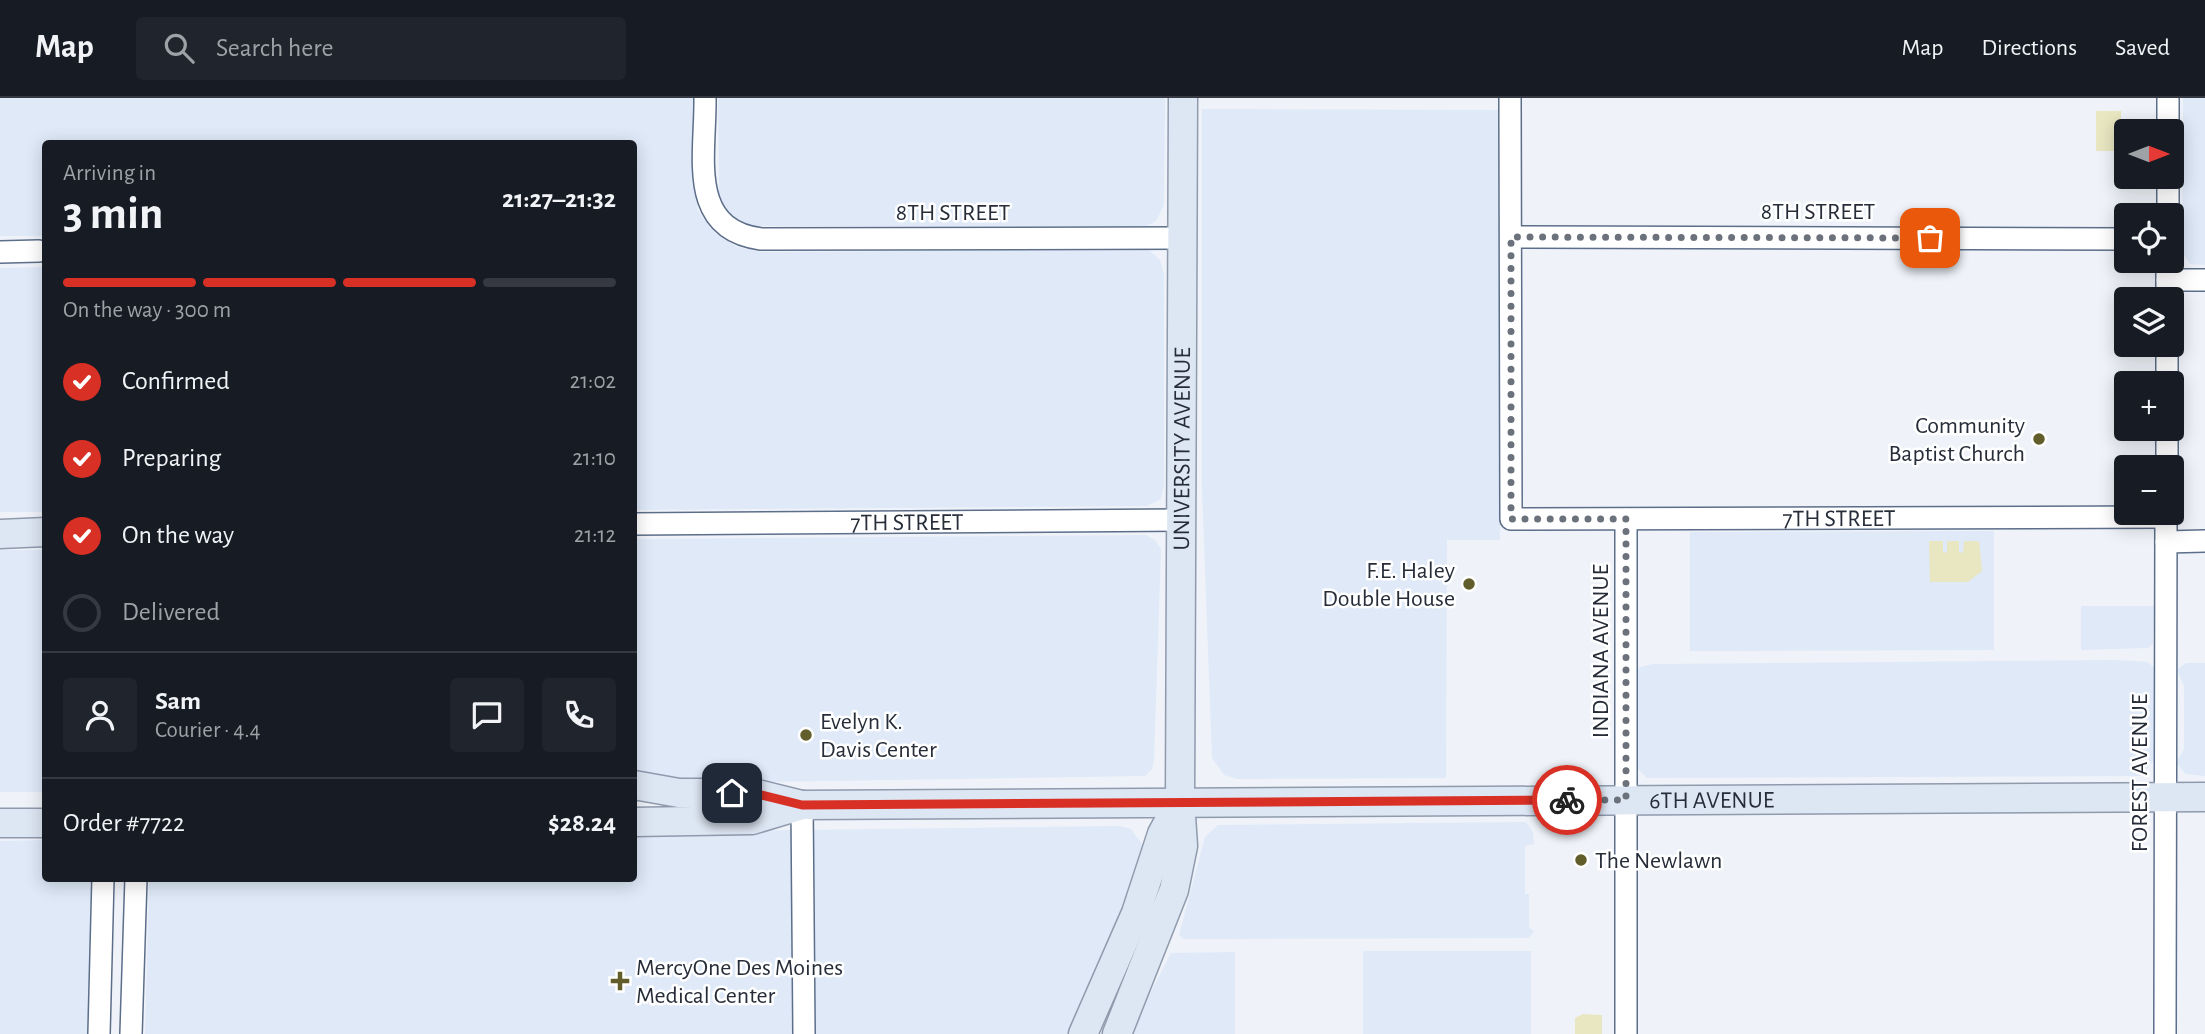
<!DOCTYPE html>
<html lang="en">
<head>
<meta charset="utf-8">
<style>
	:root { --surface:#171b24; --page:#20242c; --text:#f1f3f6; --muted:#9ea1a6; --line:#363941; --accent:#d93025 }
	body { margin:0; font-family:"Alegreya Sans",sans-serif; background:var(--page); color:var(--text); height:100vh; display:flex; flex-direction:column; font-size:26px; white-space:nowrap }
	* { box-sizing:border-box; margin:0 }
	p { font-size:23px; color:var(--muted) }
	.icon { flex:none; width:38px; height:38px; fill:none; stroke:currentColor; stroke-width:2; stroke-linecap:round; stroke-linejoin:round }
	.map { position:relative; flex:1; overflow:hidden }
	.sheet { position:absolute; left:42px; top:42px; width:595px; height:742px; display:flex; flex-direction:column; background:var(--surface); border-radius:7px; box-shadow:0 4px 18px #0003 }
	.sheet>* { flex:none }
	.needle { width:46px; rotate:90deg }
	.fabs { position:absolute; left:2114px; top:21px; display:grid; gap:14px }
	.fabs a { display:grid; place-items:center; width:70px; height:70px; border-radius:7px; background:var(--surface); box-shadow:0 4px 18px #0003; font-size:35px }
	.pin { position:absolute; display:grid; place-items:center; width:60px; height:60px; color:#fff; margin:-30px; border-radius:14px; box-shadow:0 4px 10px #0006 }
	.courier { position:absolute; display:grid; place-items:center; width:70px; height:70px; margin:-35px; border:5px solid #d93025; border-radius:50%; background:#fff; color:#222; box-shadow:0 2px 9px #0007 }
	.overview em { font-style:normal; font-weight:700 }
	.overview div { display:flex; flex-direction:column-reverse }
	.overview { display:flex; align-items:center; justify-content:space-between; height:119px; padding:0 21px }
	h1 { font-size:46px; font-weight:700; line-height:52px }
	.bar { display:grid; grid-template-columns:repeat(4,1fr); gap:10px 7px; align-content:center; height:84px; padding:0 21px }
	.bar i { height:9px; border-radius:5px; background:var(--line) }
	.bar .on { background:var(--accent) }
	.bar p { grid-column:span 4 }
	.line { display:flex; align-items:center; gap:18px; padding:0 21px; border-top:2px solid var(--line) }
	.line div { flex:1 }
	.round { display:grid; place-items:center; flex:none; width:74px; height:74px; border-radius:7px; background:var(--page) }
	ol { padding:0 21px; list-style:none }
	li { display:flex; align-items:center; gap:21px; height:77px }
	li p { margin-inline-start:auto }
	li .icon { padding:7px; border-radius:50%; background:var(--accent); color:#fff; stroke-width:4 }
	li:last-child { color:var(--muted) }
	li i { width:38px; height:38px; border:4px solid var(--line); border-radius:50% }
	header { display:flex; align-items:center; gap:42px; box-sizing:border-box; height:98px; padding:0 35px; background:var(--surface); border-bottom:2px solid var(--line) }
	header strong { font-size:33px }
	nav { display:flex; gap:38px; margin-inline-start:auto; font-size:24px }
	.search { width:490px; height:63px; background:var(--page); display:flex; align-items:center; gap:18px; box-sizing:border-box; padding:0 24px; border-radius:7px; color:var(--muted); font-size:26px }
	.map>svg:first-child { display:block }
</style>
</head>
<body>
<header>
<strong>Map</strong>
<div class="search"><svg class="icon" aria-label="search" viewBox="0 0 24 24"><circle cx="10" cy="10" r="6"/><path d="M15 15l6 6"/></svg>Search here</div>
<nav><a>Map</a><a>Directions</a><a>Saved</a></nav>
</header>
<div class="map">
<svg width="2205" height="936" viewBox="0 0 2205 936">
	<rect width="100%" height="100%" fill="#eff3f9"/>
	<!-- built -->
	<path fill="#dfe9f8" d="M 0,0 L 694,0 L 694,84 L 698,113 L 715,135 L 737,149 L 762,154 L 1149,152 L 1160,162 L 1164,176 L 1164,386 L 1161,401 L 1147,408 L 634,412 L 634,46 L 46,46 L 45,138 L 0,138 Z
		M 718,0 L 1165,0 L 1164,107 L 1156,123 L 1146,128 L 750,128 L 726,114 L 719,96 Z
		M 2183,0 L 2205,0 L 2205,167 L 2190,166 L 2182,154 Z
		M 1202,11 L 1502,12 L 1500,442 L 1447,442 L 1446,680 L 1238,681 L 1224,677 L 1212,660 L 1202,391 Z
		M 45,169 L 45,414 L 0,414 L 0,170 Z
		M 1994,433 L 1994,552 L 1690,553 L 1690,434 Z
		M 1146,437 L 1155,442 L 1161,451 L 1154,662 L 1152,671 L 1145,678 L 691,685 L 634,675 L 634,441 Z
		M 0,452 L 45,452 L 45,694 L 0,694 Z
		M 2081,508 L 2154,508 L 2153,546 L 2148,550 L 2081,552 Z
		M 2115,562 L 2147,564 L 2154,569 L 2154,662 L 2141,678 L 1647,680 L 1638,671 L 1638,570 L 1652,566 Z
		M 2186,565 L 2205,565 L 2205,678 L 2186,676 L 2176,665 L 2184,651 L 2184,588 L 2177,572 Z
		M 1526,724 L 1533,734 L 1534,746 L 1525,748 L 1525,796 L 1529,796 L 1529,829 L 1534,833 L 1529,840 L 1184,841 L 1179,837 L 1205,739 L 1218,727 Z
		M 1120,728 L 1131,731 L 1142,746 L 1140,772 L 1070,936 L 145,936 L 149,781 L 634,780 L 634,734 Z
		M 45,742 L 46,780 L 93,781 L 89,936 L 0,936 L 0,743 Z
		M 1363,853 L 1531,853 L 1531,936 L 1363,936 Z
		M 1235,854 L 1235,936 L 1129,936 L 1171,855 Z"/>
	<!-- green -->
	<path fill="#e8e7c1" d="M 2096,13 L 2121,13 L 2121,53 L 2096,53 Z
		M 1929,443 L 1943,443 L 1943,454 L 1947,455 L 1947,443 L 1959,443 L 1959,454 L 1963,455 L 1964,443 L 1979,443 L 1982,473 L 1968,484 L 1930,484 Z
		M 1583,916 L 1602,917 L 1602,936 L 1575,936 L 1575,920 Z"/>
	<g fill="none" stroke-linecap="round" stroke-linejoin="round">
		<!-- minor casing -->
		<g stroke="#5c6e89" stroke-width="24">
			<g id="minor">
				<path d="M 705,0 C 706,56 686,131 761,141 L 1183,140"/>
				<path id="s1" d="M 1510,0 L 1511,421 L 2166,419"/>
				<path d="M 2168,33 L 2168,0"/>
				<path d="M 2168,117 L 2168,79"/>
				<path d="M 1511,139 L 2126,141"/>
				<path d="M 0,154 L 39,153"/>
				<path d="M 2167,182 L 2205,182"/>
				<path d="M 2167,201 L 2167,163"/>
				<path d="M 2167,285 L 2167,247"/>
				<path d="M 2167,369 L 2167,331"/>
				<path d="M 1626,421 L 1626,936"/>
				<path id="s2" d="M 634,426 L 1181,422"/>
				<path d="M 2166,444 L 2205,443"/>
				<path d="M 802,707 L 804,936"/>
				<path d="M 99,936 L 103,780"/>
				<path d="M 131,936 L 136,780"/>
				<path d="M 2165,936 L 2166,415"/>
			</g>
		</g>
		<!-- major casing -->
		<g stroke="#8f9aad" stroke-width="31">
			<g id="major">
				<path d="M 0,436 L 46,434"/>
				<path d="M 634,687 L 679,695 L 753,695 L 802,707"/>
				<path id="s3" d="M 634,724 L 752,722 L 802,707 L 2205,699"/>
				<path d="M 0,725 L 46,725"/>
				<path d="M 1083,936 L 1136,815 L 1162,736 L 1180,703"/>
				<path id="s4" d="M 1117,936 L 1174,792 L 1183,748 L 1180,703 L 1183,0"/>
			</g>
		</g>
		<!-- minor -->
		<use href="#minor" stroke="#fff" stroke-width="21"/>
		<!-- major -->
		<use href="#major" stroke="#dde6f3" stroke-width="28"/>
	</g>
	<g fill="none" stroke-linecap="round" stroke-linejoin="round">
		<!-- done -->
		<path stroke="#6c727c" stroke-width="7" stroke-dasharray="0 12.6" d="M 1567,702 L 1626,702 L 1626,421 L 1511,421 L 1511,139 L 1930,140"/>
		<!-- route -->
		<path stroke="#d93025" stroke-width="9" d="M 732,695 L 753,695 L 802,707 L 1567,702"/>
	</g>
	<!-- markers -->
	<g fill="#615e2b" stroke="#fff" stroke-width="2.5">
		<circle cx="2039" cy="341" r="7"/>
		<circle cx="1469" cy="486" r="7"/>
		<circle cx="806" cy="637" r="7"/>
		<circle cx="1581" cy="762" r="7"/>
		<path d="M616.5 872.5h7v7h7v7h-7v7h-7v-7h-7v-7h7z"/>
	</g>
	<g text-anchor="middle" stroke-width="5" stroke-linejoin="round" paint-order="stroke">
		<!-- street labels -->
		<g font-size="24" fill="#262d39" stroke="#fff">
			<text x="1818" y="121">8TH STREET</text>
			<text x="953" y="122">8TH STREET</text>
			<text dy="8" stroke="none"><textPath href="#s4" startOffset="597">UNIVERSITY AVENUE</textPath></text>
			<text dy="8" stroke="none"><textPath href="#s1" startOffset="749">7TH STREET</textPath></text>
			<text dy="8" stroke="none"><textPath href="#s2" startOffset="273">7TH STREET</textPath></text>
			<text transform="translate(1600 553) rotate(-90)" y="8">INDIANA AVENUE</text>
			<text transform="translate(2139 675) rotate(-90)" y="8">FOREST AVENUE</text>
			<text dy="8" stroke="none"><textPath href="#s3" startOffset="1080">6TH AVENUE</textPath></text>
		</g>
		<!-- poi labels -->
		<g font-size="24" fill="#262d39" stroke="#fff" text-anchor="start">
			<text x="2025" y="335" text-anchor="end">Community<tspan x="2025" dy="28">Baptist Church</tspan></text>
			<text x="1455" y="480" text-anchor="end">F.E. Haley<tspan x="1455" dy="28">Double House</tspan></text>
			<text x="820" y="631">Evelyn K.<tspan x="820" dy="28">Davis Center</tspan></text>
			<text x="1595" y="770">The Newlawn</text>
			<text x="636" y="877">MercyOne Des Moines<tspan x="636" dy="28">Medical Center</tspan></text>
		</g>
	</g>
</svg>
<div class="fabs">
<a><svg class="needle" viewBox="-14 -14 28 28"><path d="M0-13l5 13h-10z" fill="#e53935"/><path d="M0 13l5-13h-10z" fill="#9ea1a6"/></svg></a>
<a><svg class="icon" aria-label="locate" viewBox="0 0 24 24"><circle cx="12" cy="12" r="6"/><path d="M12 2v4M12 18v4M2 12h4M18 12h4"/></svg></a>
<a><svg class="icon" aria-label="layers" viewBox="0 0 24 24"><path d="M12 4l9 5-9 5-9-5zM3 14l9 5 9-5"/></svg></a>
<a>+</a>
<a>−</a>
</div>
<div class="pin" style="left:1930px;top:140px;background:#ea580c"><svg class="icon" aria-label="bag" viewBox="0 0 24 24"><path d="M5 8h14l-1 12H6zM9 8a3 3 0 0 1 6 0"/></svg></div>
<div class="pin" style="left:732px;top:695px;background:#1f2937"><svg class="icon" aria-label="home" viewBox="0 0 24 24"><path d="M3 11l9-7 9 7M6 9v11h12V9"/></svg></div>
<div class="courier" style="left:1567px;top:702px"><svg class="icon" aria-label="bike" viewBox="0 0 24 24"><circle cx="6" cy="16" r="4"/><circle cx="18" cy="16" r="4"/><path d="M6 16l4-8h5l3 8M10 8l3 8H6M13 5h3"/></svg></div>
<section class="sheet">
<div class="overview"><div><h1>3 min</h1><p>Arriving in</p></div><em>21:27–21:32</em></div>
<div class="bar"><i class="on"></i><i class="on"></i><i class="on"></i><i></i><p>On the way · 300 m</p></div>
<ol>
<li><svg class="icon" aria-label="check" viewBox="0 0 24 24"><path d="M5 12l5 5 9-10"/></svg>Confirmed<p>21:02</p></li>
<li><svg class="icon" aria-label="check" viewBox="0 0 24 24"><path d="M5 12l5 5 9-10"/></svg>Preparing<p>21:10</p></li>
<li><svg class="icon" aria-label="check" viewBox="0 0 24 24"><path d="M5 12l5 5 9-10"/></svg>On the way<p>21:12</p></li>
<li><i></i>Delivered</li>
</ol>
<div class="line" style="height:126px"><a class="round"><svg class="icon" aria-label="person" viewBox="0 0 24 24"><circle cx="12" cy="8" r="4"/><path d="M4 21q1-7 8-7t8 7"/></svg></a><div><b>Sam</b><p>Courier · 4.4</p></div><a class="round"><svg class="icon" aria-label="chat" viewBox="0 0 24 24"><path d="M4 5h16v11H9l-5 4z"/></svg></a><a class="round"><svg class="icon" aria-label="phone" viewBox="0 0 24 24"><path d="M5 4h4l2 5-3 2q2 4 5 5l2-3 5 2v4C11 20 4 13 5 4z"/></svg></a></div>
<div class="line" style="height:91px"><div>Order #7722</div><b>$28.24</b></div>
</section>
</div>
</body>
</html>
